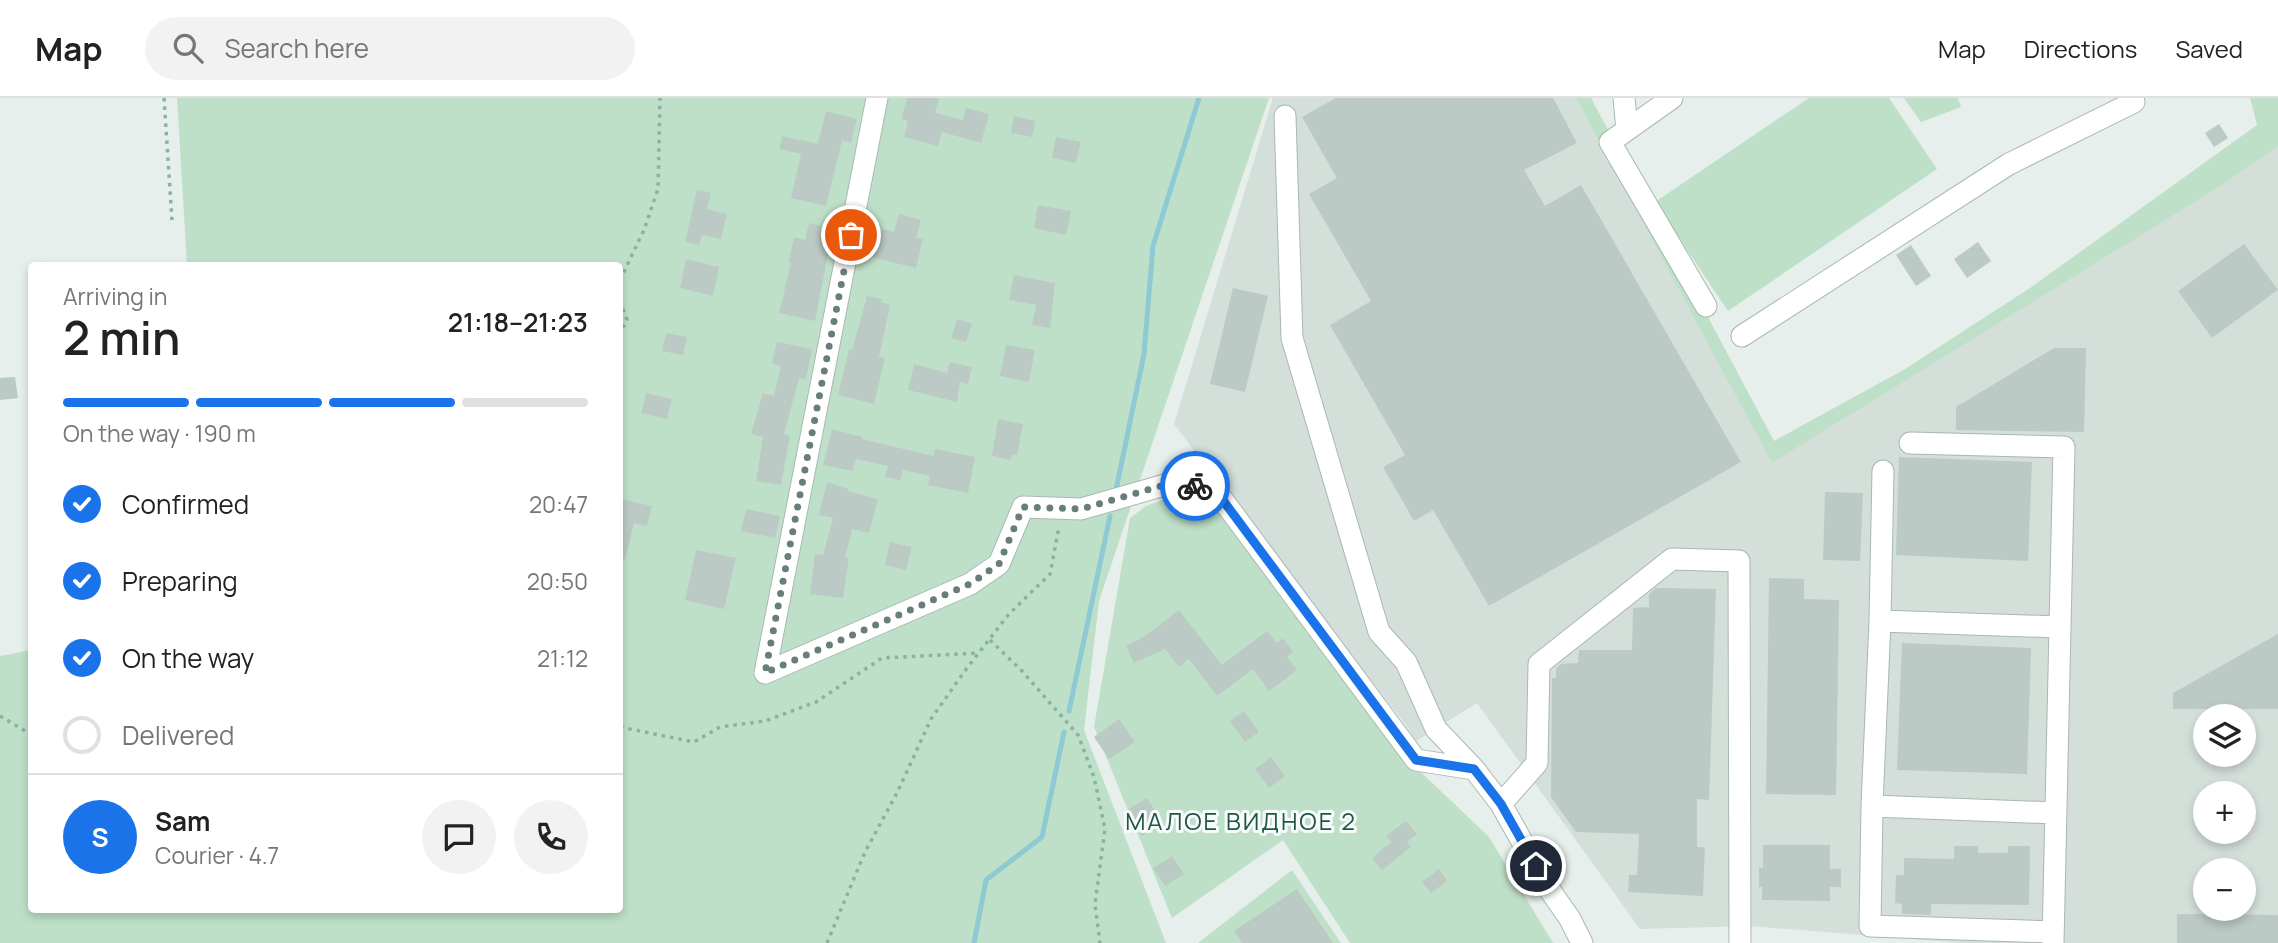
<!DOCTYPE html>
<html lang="en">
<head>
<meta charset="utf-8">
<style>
	:root { --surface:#fff; --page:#f2f2f2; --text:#222; --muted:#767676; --line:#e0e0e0; --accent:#1a73e8 }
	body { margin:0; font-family:Manrope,sans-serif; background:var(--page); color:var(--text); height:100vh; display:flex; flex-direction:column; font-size:26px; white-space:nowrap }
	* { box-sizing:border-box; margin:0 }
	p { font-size:23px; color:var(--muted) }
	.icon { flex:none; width:38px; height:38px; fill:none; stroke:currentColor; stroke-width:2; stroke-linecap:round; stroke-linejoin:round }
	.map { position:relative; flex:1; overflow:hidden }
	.sheet { position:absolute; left:28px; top:164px; width:595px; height:651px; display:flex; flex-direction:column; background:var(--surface); border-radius:7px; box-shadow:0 4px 10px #0003 }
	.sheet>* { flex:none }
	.fabs { position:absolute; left:2193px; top:606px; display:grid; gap:14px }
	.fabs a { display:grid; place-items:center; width:63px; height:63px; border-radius:50%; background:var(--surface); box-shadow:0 4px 10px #0003; font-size:35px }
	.pin { position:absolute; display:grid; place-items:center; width:60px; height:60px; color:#fff; margin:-30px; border:4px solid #fff; border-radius:50%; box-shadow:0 2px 7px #0007 }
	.courier { position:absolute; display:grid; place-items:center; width:70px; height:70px; margin:-35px; border:5px solid #1a73e8; border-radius:50%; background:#fff; color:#222; box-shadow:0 2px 9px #0007 }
	.summary em { font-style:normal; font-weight:600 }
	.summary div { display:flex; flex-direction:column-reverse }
	.summary { display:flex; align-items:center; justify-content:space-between; height:119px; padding:0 35px }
	h1 { font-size:46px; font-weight:600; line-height:52px }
	.bar { display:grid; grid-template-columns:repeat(4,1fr); gap:10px 7px; align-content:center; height:84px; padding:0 35px }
	.bar i { height:9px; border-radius:5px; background:var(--line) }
	.bar .on { background:var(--accent) }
	.bar p { grid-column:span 4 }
	.line { display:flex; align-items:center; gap:18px; padding:0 35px; border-top:2px solid var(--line) }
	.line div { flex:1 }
	.round { display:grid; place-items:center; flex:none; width:74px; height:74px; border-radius:37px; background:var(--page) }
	ol { padding:0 35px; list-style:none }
	li { display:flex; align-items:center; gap:21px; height:77px }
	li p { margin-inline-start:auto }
	li .icon { padding:7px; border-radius:50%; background:var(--accent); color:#fff; stroke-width:4 }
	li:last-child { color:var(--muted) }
	li i { width:38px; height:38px; border:4px solid var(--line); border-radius:50% }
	header { display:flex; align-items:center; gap:42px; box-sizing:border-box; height:98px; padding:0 35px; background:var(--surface); border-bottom:2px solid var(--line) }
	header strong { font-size:33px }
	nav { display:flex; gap:38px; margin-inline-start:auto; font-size:24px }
	.search { width:490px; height:63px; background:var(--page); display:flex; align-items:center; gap:18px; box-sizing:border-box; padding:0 24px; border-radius:38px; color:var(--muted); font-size:26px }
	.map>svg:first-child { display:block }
</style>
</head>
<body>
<header>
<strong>Map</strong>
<div class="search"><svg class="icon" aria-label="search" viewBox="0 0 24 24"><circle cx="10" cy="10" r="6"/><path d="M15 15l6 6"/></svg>Search here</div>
<nav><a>Map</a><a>Directions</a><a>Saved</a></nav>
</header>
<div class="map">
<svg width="2278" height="845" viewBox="0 0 2278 845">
	<rect width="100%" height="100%" fill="#e6efeb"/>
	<!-- built -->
	<path fill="#d4dfda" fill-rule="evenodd" d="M 1273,0 L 1576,0 L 1772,364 L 2221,88 L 2278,49 L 2278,845 L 1962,845 L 1750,828 L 1640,831 L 1477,605 L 1416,643 L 1403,623 L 1303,496 L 1174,326 ZM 2205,618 L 2244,618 L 2244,656 L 2205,656 ZM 2205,695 L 2244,695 L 2244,733 L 2205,733 ZM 2205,772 L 2244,772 L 2244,810 L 2205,810 Z"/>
	<!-- green -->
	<path fill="#bfe0c8" d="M 177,0 L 1269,0 L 1099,503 L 1084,632 L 1166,845 L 0,845 L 0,558 L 31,552 L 32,812 L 620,812 L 620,168 L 187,168 Z
		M 1576,0 L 1591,0 L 1774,343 L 1905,271 L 2030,190 L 2257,27 L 2250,0 L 2278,0 L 2278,49 L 2221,88 L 1772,365 Z
		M 1809,0 L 1889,0 L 1937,71 L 1728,213 L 1655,104 Z
		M 1904,0 L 1958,0 L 1961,9 L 1921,24 Z
		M 1177,397 L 1210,404 L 1260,459 L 1403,657 L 1489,739 L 1553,845 L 1350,845 L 1283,742 L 1172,820 L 1094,629 L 1130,420 L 1146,408 Z
		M 1292,772 L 1341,845 L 1198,845 Z"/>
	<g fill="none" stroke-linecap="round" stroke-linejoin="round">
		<!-- stream -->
		<path stroke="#8ec9d4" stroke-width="5" d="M 1116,392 L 1144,256 L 1153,148 L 1199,0
			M 1069,613 L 1110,418
			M 974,845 L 986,782 L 1042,739 L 1064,634"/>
	</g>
	<!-- building -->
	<path fill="#bbcac4" d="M 907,0 L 939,0 L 935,15 L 963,22 L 966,10 L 989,16 L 981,45 L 942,34 L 938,48 L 904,39 L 908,23 L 901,21 Z
		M 1336,0 L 1553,0 L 1577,45 L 1524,72 L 1545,108 L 1581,87 L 1741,364 L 1489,508 L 1433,412 L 1414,423 L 1383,369 L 1405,357 L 1330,227 L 1371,203 L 1309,96 L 1337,80 L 1302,19 Z
		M 826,13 L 857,21 L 851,45 L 842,42 L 826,108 L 791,100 L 801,56 L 779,51 L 782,38 L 818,46 Z
		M 1014,18 L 1036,23 L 1032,39 L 1011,35 Z
		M 2219,26 L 2228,40 L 2214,49 L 2205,35 Z
		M 1056,39 L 1081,44 L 1076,65 L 1052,60 Z
		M 697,92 L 711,95 L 707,111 L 727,116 L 721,141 L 702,137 L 699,147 L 685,144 Z
		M 1038,107 L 1071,113 L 1066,137 L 1034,130 Z
		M 899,116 L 921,122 L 916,140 L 923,141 L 916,170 L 871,159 L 878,130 L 894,134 Z
		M 809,125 L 833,131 L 815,223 L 779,215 L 791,165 L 789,164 L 794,139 L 805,142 Z
		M 1978,144 L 1991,163 L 1967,180 L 1954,161 Z
		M 2244,146 L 2278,192 L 2212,240 L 2178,193 Z
		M 1911,147 L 1931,178 L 1916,188 L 1896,157 Z
		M 686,161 L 719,169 L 713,198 L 680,190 Z
		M 1014,177 L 1055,185 L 1050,230 L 1032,227 L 1036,207 L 1009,202 Z
		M 1233,190 L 1268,198 L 1245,294 L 1210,286 Z
		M 867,198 L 882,201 L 881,204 L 890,207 L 879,259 L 885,260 L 874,306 L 838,297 L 849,251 L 852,252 Z
		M 957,221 L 972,226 L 966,244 L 951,240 Z
		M 666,235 L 687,239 L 683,257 L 662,253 Z
		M 777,244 L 812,251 L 806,282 L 799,280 L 784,336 L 790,338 L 781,387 L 756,383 L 763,339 L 751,336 L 763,295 L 774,298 L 781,268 L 772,266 Z
		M 1006,247 L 1035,252 L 1029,284 L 1000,278 Z
		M 2054,250 L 2086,250 L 2084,334 L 1956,332 L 1956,309 Z
		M 950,264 L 972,269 L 968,286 L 960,284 L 957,304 L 908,292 L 914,266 L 947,275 Z
		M 15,279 L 18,300 L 0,302 L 0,280 Z
		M 646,295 L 672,301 L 667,321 L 641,315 Z
		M 998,321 L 1023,326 L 1017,357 L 1012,356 L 1011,362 L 992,358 Z
		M 832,331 L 862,339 L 862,341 L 933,358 L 935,351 L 975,359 L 968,395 L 928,387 L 930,378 L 903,372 L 900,382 L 885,379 L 888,368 L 856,361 L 853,373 L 823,367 Z
		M 1899,359 L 2032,364 L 2028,463 L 1896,457 Z
		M 827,384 L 848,391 L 848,393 L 878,401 L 869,435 L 852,431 L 845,460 L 849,460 L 843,500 L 810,496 L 815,456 L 823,457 L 833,420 L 819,417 Z
		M 1825,394 L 1863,395 L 1860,463 L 1823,462 Z
		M 620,401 L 652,408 L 647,428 L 634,425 L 625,462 L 620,461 Z
		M 746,411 L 780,418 L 775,440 L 741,433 Z
		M 890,444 L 912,449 L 906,472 L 885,467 Z
		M 696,452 L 736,460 L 724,511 L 685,502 Z
		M 1769,480 L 1804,481 L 1804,501 L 1839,502 L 1836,697 L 1766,696 Z
		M 1656,490 L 1716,491 L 1709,702 L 1697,701 L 1697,749 L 1705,749 L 1703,798 L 1628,794 L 1629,777 L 1637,777 L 1639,736 L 1576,734 L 1551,699 L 1552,580 L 1556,580 L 1556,570 L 1561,566 L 1578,565 L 1579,552 L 1632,552 L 1633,510 L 1649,509 L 1649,496 Z
		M 1179,512 L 1222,567 L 1267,533 L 1277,545 L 1283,540 L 1293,554 L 1287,559 L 1297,572 L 1269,593 L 1253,571 L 1217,598 L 1189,561 L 1179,569 L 1165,551 L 1134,565 L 1126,548 L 1145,538 Z
		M 2278,536 L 2278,611 L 2173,611 L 2173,595 Z
		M 1902,545 L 2031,550 L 2027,676 L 1897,672 Z
		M 1244,613 L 1259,634 L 1245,644 L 1230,623 Z
		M 1119,621 L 1135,644 L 1109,661 L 1094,639 Z
		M 1271,659 L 1285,678 L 1269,690 L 1255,671 Z
		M 1147,700 L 1162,724 L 1142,738 L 1126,713 Z
		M 1406,723 L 1417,736 L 1407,744 L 1411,749 L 1382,772 L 1372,760 L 1391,744 L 1386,738 Z
		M 1763,747 L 1830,747 L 1830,771 L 1841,771 L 1841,789 L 1830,789 L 1830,803 L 1762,802 L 1762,789 L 1759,789 L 1759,769 L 1763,770 Z
		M 1954,748 L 1978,748 L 1978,755 L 2008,755 L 2008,748 L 2030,748 L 2029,807 L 1931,806 L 1931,817 L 1902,816 L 1902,806 L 1895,805 L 1896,777 L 1904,777 L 1904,760 L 1954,761 Z
		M 1172,758 L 1184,776 L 1165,788 L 1153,770 Z
		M 1439,771 L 1447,783 L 1431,795 L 1422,784 Z
		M 1297,791 L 1333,845 L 1242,845 L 1234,833 Z
		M 2177,816 L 2278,817 L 2278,845 L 2177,845 Z"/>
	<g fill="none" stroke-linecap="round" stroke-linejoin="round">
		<!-- minor casing -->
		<g stroke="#a8b8b2" stroke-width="23">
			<path id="minor" d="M 877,0 L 765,575 L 970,486 L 999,466 L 1023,409 L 1081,411 L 1182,382 L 1222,401 L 1416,662 L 1474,671
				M 1624,0 L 1627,32
				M 1672,0 L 1610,44 L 1706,208
				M 1285,18 L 1292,240 L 1379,534 L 1406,564 L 1436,631 L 1474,671 L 1501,706 L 1547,788 L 1570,821 L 1582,845
				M 1742,238 L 2009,66 L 2134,4 L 2133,0
				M 1910,345 L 2064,349 L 2053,845
				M 1880,523 L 1883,373
				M 1501,706 L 1537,665 L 1539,566 L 1672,461 L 1739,463 L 1740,845
				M 1872,708 L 1880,523 L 2060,529
				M 2053,834 L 1870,828 L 1872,708 L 2056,715"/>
		</g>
		<!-- path -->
		<path stroke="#86b3a5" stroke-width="3.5" stroke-dasharray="3.5 5" stroke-linecap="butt" d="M 164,0 L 172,122
			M 620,182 L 644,132 L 658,91 L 660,0
			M 620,203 L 627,222 L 620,234
			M 990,542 L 1022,573 L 1078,637 L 1094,679 L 1105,731 L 1095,806 L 1100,845
			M 0,618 L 32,637
			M 620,629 L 694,644 L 720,629 L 765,623 L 816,604 L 882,560 L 979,555
			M 827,845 L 865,754 L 897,695 L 931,621 L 967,570 L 1009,516 L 1050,476 L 1059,429"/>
		<!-- minor -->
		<use href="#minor" stroke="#fff" stroke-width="21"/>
	</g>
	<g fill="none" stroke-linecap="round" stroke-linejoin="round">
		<!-- done -->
		<path stroke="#687f78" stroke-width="7" stroke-dasharray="0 12.6" d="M 851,137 L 765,575 L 970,486 L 999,466 L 1023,409 L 1081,411 L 1182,382 L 1195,388"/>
		<!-- route -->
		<path stroke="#1a73e8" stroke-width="9" d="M 1195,388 L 1222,401 L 1416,662 L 1474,671 L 1501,706 L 1536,768"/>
	</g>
	<g text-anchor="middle" stroke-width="6" stroke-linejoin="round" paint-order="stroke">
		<!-- neighbourhood labels -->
		<g font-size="24" letter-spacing="2" fill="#1f5548" stroke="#f7fbf9">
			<text x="1241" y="732">МАЛОЕ ВИДНОЕ 2</text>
		</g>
	</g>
</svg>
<div class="fabs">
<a><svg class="icon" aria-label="layers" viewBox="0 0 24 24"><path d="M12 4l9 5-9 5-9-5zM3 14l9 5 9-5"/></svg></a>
<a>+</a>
<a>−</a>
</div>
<div class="pin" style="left:851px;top:137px;background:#ea580c"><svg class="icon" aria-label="bag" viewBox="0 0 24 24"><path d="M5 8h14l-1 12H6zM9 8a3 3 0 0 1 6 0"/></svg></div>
<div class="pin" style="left:1536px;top:768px;background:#1f2937"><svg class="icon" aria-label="home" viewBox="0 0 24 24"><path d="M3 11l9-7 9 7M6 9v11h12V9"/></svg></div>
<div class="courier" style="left:1195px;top:388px"><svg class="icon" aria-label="bike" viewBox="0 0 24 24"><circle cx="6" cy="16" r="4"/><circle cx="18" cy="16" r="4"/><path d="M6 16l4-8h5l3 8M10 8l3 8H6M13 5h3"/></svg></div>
<section class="sheet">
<div class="summary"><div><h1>2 min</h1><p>Arriving in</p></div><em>21:18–21:23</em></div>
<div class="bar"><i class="on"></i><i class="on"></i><i class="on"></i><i></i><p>On the way · 190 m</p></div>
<ol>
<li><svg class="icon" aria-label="check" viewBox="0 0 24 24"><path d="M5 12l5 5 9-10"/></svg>Confirmed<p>20:47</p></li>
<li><svg class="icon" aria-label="check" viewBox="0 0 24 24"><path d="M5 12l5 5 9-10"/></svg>Preparing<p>20:50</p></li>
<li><svg class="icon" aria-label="check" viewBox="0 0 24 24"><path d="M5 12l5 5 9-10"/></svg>On the way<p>21:12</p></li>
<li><i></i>Delivered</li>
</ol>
<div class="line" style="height:126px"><b class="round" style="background:var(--accent);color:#fff">S</b><div><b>Sam</b><p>Courier · 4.7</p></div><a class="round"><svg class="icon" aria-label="chat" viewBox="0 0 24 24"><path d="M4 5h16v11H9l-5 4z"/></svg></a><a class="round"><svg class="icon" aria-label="phone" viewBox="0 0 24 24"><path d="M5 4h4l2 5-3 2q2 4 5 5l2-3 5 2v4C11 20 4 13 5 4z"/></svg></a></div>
</section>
</div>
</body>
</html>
